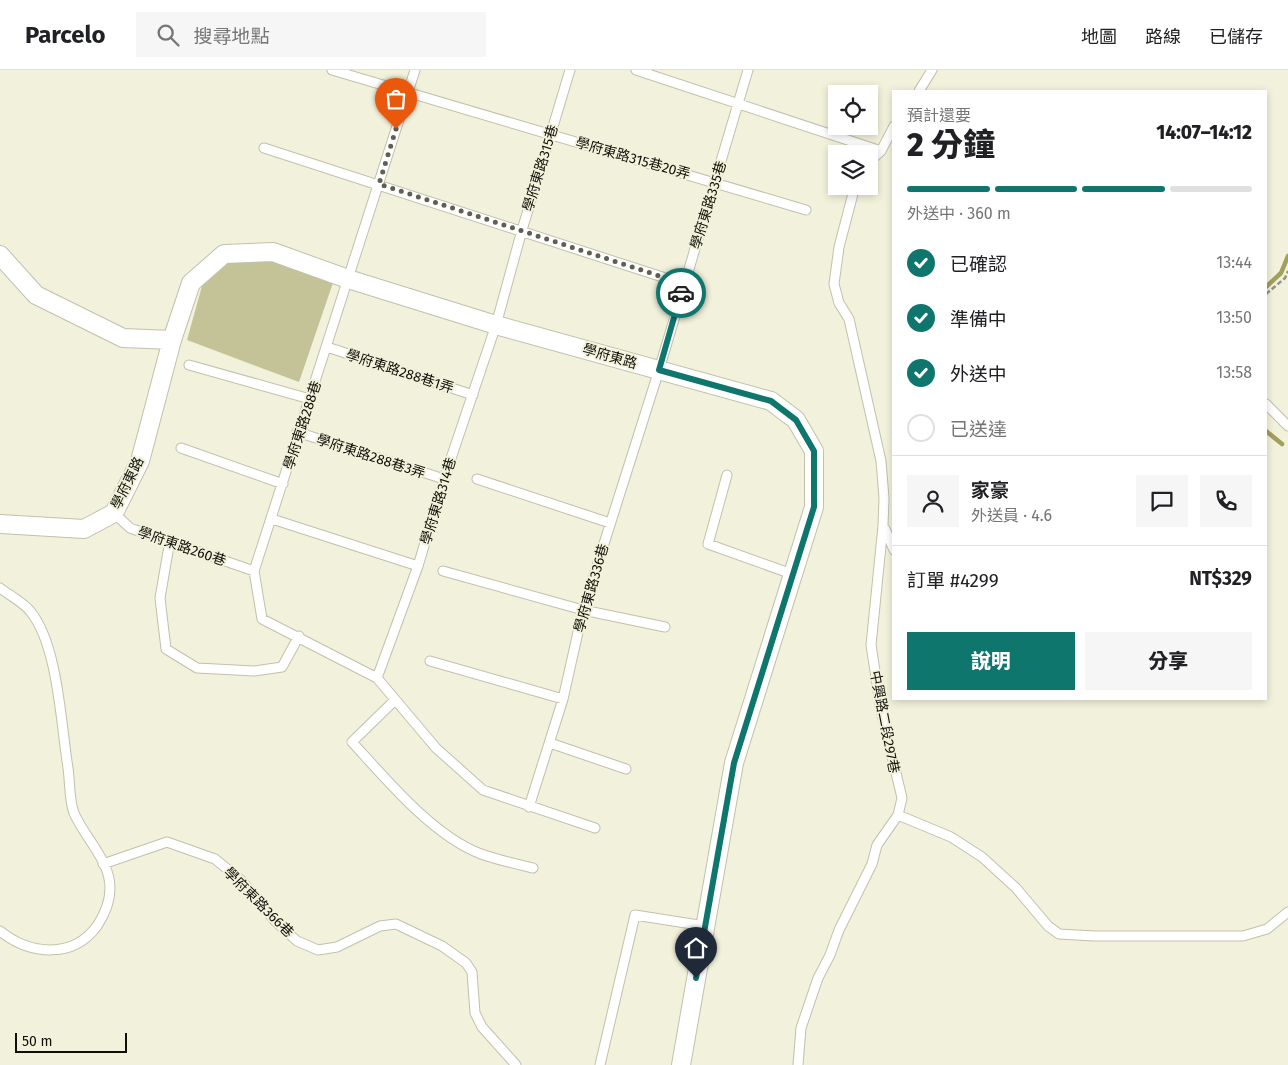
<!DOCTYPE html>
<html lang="zh-TW">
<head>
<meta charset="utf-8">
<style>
	:root { --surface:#fff; --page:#f6f6f6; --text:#202124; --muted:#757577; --line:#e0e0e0; --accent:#0f766e }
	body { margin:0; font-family:"Fira Sans","Noto Sans TC",sans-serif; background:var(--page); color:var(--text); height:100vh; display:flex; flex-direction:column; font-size:19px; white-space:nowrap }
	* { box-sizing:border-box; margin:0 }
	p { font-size:16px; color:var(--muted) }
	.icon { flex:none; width:28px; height:28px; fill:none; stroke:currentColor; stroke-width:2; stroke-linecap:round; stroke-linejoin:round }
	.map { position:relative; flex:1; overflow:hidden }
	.details { position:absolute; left:892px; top:20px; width:375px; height:610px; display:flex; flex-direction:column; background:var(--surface); border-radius:0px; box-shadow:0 2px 8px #0003 }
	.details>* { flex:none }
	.fabs { position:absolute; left:828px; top:15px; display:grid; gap:10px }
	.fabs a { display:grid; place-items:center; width:50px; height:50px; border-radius:0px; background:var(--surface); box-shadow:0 2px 8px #0003; font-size:25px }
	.scale { position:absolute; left:15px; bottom:12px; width:112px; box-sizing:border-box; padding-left:5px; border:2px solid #101009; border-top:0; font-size:14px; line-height:18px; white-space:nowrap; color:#101009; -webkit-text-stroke:4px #f2f2dc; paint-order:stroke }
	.pin { position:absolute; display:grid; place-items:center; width:42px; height:42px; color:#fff; margin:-51px -21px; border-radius:50% 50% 50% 0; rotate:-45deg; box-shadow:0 0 5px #0007 }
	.pin .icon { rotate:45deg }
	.courier { position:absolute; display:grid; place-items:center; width:50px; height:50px; margin:-25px; border:4px solid #0f766e; border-radius:50%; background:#fff; color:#222; box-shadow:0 1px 6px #0007 }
	.overview em { font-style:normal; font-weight:800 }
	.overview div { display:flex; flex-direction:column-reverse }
	.overview { display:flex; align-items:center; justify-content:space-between; height:85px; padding:0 15px }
	h1 { font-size:32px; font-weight:800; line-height:38px }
	.bar { display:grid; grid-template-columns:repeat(4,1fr); gap:8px 5px; align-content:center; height:60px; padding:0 15px }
	.bar i { height:6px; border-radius:4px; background:var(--line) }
	.bar .selected { background:var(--accent) }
	.bar p { grid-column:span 4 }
	.line { display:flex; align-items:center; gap:12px; padding:0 15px; border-top:1px solid var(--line) }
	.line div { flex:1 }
	.round { display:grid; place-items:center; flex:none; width:52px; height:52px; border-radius:0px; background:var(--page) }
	ol { padding:0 15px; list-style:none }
	li { display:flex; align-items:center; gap:15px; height:55px }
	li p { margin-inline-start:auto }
	li .icon { padding:5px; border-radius:50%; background:var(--accent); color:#fff; stroke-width:4 }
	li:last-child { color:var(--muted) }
	li i { width:28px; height:28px; border:2px solid var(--line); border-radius:50% }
	.primary-button { display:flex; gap:10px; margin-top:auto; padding:10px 15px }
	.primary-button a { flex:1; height:58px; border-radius:0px; background:var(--accent); color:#fff; font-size:20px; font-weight:800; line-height:58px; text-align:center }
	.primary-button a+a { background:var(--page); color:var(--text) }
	header { display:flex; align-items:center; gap:30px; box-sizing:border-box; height:70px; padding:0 25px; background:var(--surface); border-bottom:1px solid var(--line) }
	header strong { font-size:24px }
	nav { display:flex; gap:28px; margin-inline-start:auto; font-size:18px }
	.search { width:350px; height:45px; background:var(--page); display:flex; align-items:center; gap:12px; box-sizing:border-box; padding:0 18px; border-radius:0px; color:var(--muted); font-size:19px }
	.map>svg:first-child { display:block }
</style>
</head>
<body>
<header>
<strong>Parcelo</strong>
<div class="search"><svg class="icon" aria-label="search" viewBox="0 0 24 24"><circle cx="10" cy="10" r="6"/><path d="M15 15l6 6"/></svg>搜尋地點</div>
<nav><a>地圖</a><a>路線</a><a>已儲存</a></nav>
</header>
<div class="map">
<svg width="1288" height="995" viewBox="0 0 1288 995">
	<rect width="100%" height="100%" fill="#f2f2dc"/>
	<!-- green -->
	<path fill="#c4c397" d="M 255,177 L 336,204 L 299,312 L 187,270 L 207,198 Z"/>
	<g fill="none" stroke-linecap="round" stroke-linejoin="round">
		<!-- stream -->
		<path stroke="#a2a05d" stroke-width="4.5" d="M 1266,217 L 1281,203 L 1288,186
			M 1266,361 L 1282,374"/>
		<!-- lane casing -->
		<g stroke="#c0c1ac" stroke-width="11">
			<path id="lane" d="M 332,0 L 806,140
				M 415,0 L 254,501 L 262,549 L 377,608 L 436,678 L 483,720 L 595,758
				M 636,0 L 881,81
				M 919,21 L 932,0
				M 264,78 L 684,214
				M 869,92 L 881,81 L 894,56
				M 327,277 L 473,325
				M 189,295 L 310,329
				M 1266,334 L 1288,356
				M 297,362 L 444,409
				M 181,378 L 283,414
				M 727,405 L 708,474 L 792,504
				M 477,409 L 610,453
				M 114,443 L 130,458 L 254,501
				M 272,449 L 418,496
				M 885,459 L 894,480
				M 170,470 L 160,528 L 166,579 L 197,598 L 254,601 L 282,597 L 299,566
				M 443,501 L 583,540 L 665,557
				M 0,518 C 9,525 23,532 30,541 C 58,574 61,655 68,698 C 70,712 69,730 74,743 C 84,767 110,790 110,818 C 110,833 105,844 97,856 C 73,889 30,885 0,861
				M 430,591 L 563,629
				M 377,608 L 418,496 L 444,409 L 496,255 L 522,160 L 570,0
				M 395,630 L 352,672 C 386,709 433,766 481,784 C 498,790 516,794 533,798
				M 550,673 L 626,699
				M 529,737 L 563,629 L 583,540 L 659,300 L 748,0
				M 898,745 L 951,767 L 982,787 L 1016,818 L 1048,856 L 1059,864 L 1094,866 L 1243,866 L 1267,859 L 1288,842
				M 103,794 L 167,772 L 215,789 L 242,811 L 275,851 L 297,871 L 318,880 L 337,877 L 380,856 L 396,854 L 442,876 L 466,893 L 472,902 L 475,943 L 482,957 L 516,995
				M 600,995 L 635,845 L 705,856
				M 798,995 L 801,958 L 818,908 L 830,885 L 839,860 L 872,794 L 877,775 L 898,745 L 902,728 L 881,640 L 871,575 L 883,456 L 884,428 L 881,391 L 849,249 L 839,233 L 834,214 L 839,177 L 855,116"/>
		</g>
		<!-- street casing -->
		<g stroke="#c0c1ac" stroke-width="20">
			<path id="street" d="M 0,185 L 36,225 L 123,268 L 172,270 L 140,391 L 114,443 L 84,459 L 0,454
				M 172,270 L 191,213 L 224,184 L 273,182 L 348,209 L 496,255 L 771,331 L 796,350 L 814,381 L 814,437 L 734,693 L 681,995"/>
		</g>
		<!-- path -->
		<path stroke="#939383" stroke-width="2.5" stroke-dasharray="5 2.5" stroke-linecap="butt" d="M 1266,224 L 1285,208 L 1288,201"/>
		<!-- lane -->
		<use href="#lane" stroke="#fff" stroke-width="9"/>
		<!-- street -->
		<use href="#street" stroke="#fff" stroke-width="18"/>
	</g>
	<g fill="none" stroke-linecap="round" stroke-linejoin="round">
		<!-- done -->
		<path stroke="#5f5f53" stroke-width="5" stroke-dasharray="0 9" d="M 396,59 L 379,114 L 684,214 L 681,223"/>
		<!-- route -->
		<path stroke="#0f766e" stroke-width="6" d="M 681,223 L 659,300 L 771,331 L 796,350 L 814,381 L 814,437 L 734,693 L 696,908"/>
	</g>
	<g text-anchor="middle" stroke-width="4" stroke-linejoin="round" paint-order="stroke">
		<!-- street labels -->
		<g font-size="14" fill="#101009" stroke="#f2f2dc">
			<text transform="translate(633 88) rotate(16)" y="5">學府東路315巷20弄</text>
			<text transform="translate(540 98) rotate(-73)" y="5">學府東路315巷</text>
			<text transform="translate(708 135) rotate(-73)" y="5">學府東路335巷</text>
			<text transform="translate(610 286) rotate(16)" y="5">學府東路</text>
			<text transform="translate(400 301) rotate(18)" y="5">學府東路288巷1弄</text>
			<text transform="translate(302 355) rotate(-72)" y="5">學府東路288巷</text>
			<text transform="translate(371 386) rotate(18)" y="5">學府東路288巷3弄</text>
			<text transform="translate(127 413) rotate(-64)" y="5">學府東路</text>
			<text transform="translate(438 431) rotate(-73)" y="5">學府東路314巷</text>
			<text transform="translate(182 476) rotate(19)" y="5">學府東路260巷</text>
			<text transform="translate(591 518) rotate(-74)" y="5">學府東路336巷</text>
			<text transform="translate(885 652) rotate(79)" y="5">中興路二段297巷</text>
			<text transform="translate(259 832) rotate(45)" y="5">學府東路366巷</text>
		</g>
	</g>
</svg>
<div class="fabs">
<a><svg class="icon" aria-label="locate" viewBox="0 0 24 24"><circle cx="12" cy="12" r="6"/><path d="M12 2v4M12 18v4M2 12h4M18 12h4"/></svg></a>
<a><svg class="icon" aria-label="layers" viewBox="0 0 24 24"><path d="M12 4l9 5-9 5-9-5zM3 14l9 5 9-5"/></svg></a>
</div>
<div class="scale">50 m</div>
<div class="pin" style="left:396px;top:59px;background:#ea580c"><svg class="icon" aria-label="bag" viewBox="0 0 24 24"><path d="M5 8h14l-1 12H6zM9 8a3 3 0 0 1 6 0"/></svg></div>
<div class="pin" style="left:696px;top:908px;background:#1f2937"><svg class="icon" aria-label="home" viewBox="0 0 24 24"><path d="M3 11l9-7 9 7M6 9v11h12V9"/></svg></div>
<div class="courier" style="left:681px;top:223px"><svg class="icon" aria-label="car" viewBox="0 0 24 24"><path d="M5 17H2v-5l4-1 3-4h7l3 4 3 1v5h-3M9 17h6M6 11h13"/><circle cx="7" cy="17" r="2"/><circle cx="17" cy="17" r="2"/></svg></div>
<section class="details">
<div class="overview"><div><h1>2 分鐘</h1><p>預計還要</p></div><em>14:07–14:12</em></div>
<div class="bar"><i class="selected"></i><i class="selected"></i><i class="selected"></i><i></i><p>外送中 · 360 m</p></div>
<ol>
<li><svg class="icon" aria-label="check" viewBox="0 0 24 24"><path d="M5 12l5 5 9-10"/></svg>已確認<p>13:44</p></li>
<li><svg class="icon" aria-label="check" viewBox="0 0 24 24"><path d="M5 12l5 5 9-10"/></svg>準備中<p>13:50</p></li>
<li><svg class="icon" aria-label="check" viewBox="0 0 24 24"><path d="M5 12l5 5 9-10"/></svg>外送中<p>13:58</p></li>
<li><i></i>已送達</li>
</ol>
<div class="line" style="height:90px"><a class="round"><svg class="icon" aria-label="person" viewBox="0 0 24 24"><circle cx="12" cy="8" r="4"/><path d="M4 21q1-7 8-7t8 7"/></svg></a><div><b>家豪</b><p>外送員 · 4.6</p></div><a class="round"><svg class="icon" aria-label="chat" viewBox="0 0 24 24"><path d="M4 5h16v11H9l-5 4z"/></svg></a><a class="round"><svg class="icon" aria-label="phone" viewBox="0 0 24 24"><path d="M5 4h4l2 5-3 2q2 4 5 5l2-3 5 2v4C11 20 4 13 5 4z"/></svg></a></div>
<div class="line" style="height:65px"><div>訂單 #4299</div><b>NT$329</b></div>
<div class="primary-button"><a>說明</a><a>分享</a></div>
</section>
</div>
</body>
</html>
